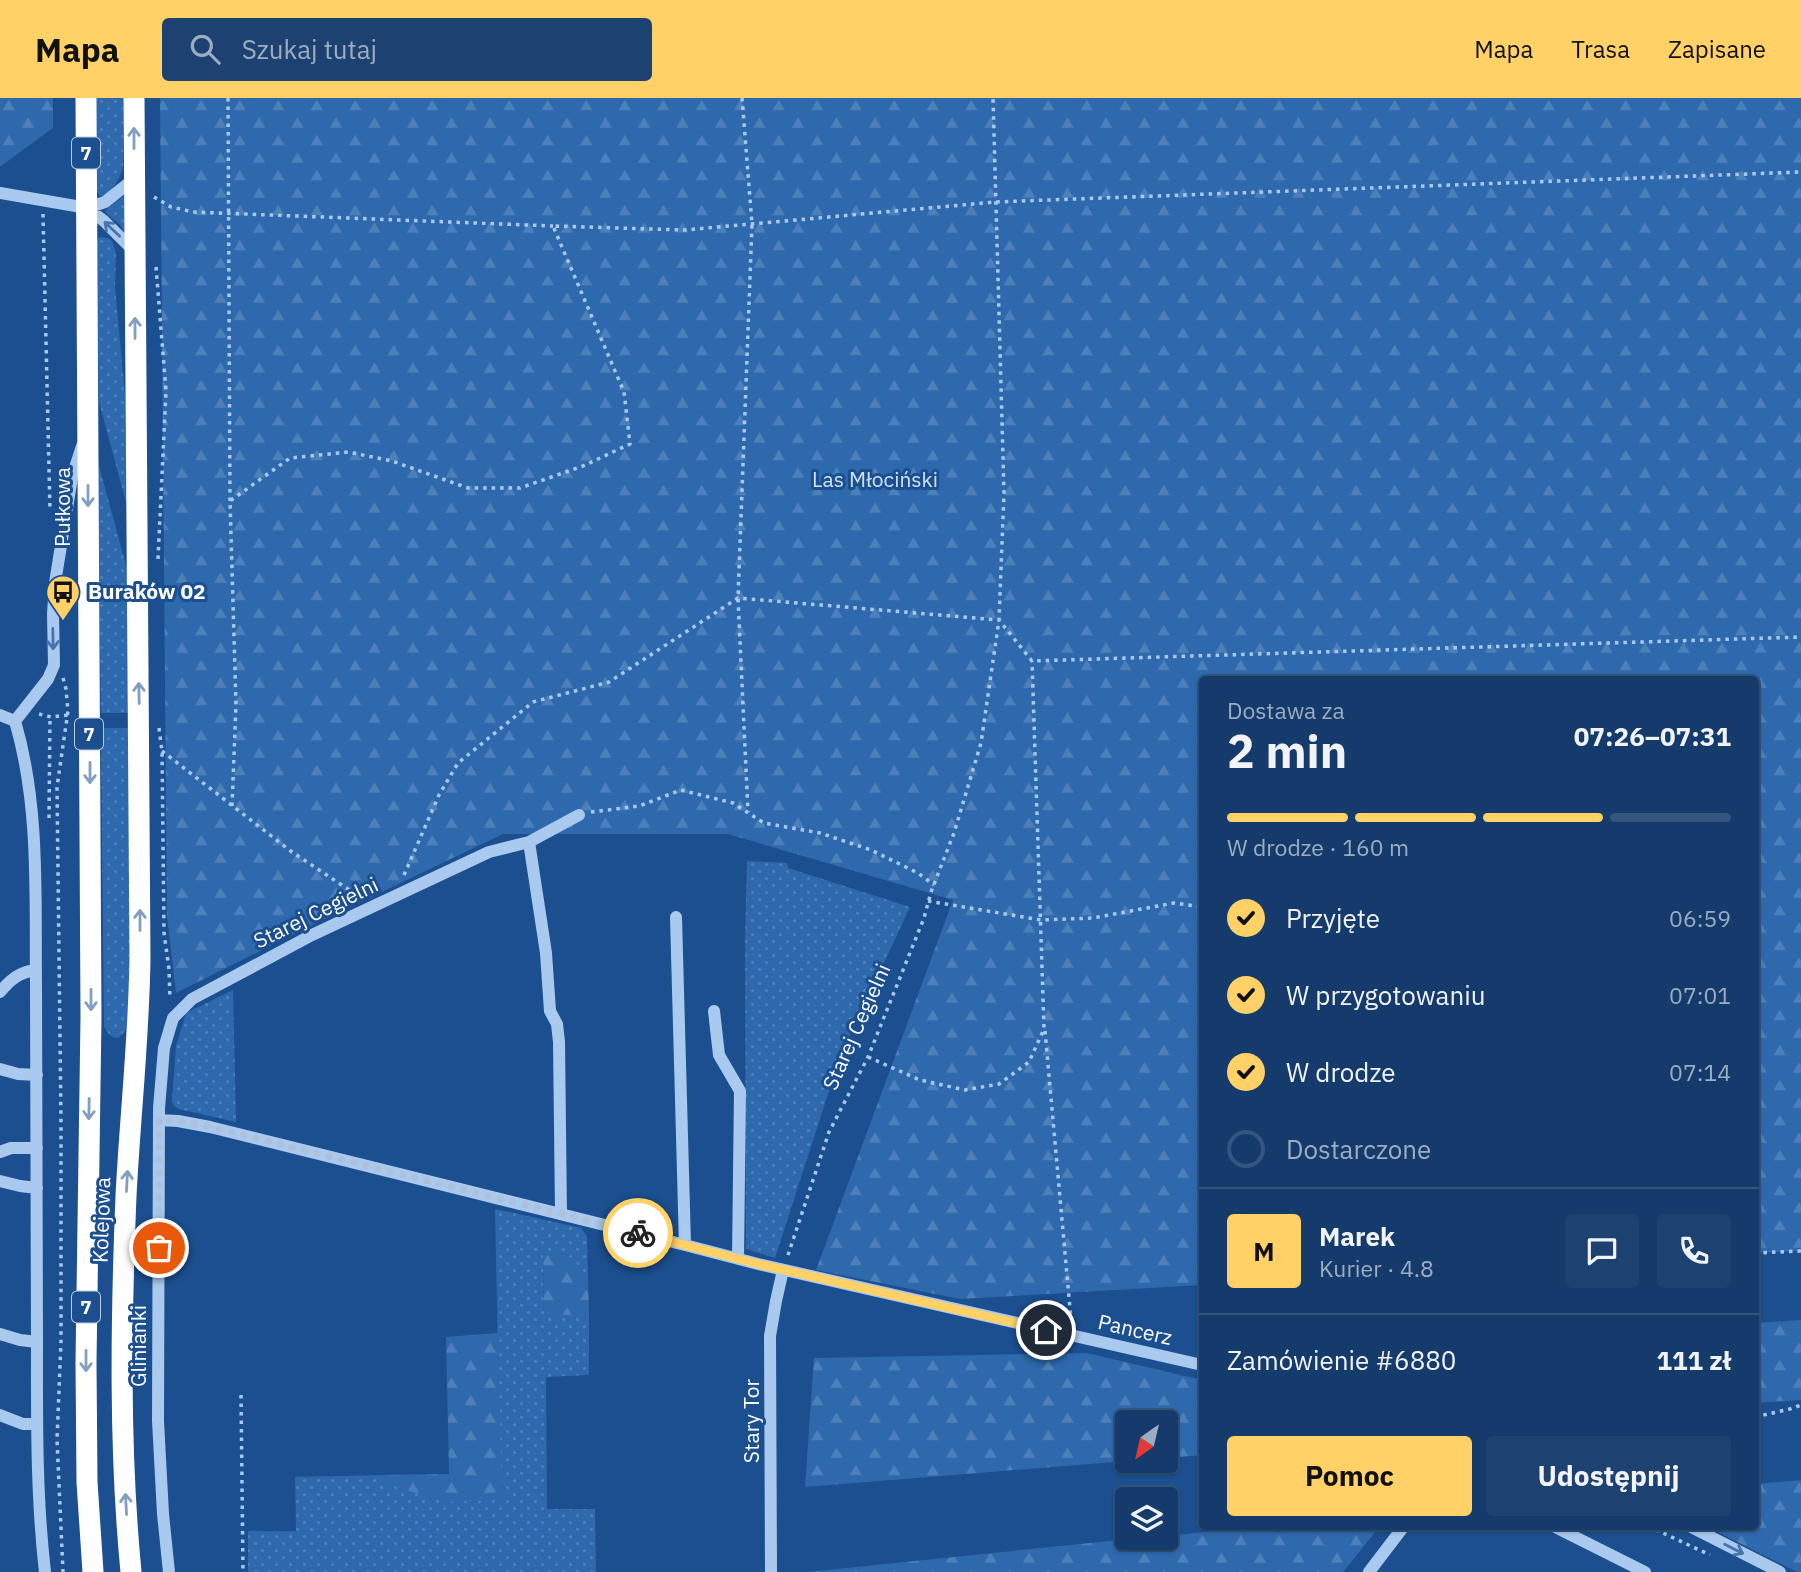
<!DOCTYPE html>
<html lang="pl">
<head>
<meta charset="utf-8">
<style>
	:root { --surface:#143b6b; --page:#1d4271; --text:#f1f3f6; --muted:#9dadc1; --line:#33557e; --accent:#ffd166 }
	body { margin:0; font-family:"IBM Plex Sans",sans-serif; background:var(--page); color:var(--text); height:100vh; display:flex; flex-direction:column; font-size:26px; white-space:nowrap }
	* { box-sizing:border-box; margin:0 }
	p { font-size:23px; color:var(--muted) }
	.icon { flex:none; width:38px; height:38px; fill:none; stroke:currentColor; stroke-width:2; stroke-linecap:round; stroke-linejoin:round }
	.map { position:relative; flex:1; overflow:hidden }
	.sheet { position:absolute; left:1199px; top:578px; width:560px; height:854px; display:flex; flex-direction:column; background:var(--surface); border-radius:7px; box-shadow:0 2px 5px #0004,0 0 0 2px var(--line) }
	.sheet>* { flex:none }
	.needle { width:46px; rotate:214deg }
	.tools { position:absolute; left:1115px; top:1312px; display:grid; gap:14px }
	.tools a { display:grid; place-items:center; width:63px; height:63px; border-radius:7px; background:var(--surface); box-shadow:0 2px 5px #0004,0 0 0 2px var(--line); font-size:35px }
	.pin { position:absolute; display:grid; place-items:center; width:60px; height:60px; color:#fff; margin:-30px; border:4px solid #fff; border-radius:50%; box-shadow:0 2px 7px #0007 }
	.courier { position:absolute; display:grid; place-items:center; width:70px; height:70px; margin:-35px; border:5px solid #ffd166; border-radius:50%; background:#fff; color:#222; box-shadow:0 2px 9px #0007 }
	.summary em { font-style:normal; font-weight:700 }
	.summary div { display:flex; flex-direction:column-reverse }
	.summary { display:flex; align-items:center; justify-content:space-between; height:119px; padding:0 28px }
	h1 { font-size:46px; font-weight:700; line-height:52px }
	.bar { display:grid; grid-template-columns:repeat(4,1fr); gap:10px 7px; align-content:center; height:84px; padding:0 28px }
	.bar i { height:9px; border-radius:5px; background:var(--line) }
	.bar .current { background:var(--accent) }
	.bar p { grid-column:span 4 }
	.line { display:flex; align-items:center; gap:18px; padding:0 28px; border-top:2px solid var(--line) }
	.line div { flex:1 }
	.round { display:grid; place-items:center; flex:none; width:74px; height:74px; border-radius:7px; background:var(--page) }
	ol { padding:0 28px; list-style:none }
	li { display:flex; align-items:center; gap:21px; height:77px }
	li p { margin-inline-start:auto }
	li .icon { padding:7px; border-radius:50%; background:var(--accent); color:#111; stroke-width:4 }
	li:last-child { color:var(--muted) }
	li i { width:38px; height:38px; border:4px solid var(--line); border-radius:50% }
	.button { display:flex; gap:14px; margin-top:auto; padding:14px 28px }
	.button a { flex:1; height:80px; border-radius:7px; background:var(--accent); color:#111; font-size:28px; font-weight:700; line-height:80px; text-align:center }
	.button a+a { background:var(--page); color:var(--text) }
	header { display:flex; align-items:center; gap:42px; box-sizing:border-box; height:98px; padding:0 35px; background:var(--accent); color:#111 }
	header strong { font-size:33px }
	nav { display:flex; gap:38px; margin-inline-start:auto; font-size:24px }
	.search { width:490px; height:63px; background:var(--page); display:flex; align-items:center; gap:18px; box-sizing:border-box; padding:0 24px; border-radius:7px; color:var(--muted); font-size:26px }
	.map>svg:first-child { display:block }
</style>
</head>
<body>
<header>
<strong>Mapa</strong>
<div class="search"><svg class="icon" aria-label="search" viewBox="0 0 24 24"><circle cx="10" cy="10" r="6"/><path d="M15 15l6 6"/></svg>Szukaj tutaj</div>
<nav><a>Mapa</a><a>Trasa</a><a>Zapisane</a></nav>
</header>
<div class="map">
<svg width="1801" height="1474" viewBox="0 0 1801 1474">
	<defs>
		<pattern id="grass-dots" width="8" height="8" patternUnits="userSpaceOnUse" patternTransform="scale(1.75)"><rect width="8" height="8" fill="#2e69ad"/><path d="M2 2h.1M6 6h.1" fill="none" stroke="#4d80b9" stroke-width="1.8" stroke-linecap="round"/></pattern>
		<pattern id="forest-firs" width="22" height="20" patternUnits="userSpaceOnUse" patternTransform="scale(1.75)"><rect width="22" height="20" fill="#2e69ad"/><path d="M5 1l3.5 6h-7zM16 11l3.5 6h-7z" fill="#4d80b9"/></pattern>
	</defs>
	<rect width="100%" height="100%" fill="#1b4f8f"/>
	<!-- grass -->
	<path fill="url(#grass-dots)" d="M 96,0 L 123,0 L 123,69 C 120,80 113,94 101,99 L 97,94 Z
		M 124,98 L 125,136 L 120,127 L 105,114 L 108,110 Z
		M 102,139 L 110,141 L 112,143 L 116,155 L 115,189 L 125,297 L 127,408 L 99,304 L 96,145 L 98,140 Z
		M 98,364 L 127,471 L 130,615 L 101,615 Z
		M 101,630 L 129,630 L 130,884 L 126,932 L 118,940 C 110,939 107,935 104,928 Z
		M 747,763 L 787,765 L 788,770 L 910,809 L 840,959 L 775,1160 L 746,1151 L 745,843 Z
		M 233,892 L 236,1024 L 179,1011 L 174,1008 L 172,1003 L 176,948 L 186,915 Z
		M 495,1111 L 581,1130 L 587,1138 L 588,1180 C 573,1161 568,1153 543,1153 L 544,1217 L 589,1217 L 589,1277 L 546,1279 L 547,1411 L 595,1411 L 596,1474 L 248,1474 L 248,1433 L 296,1433 L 295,1379 L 380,1377 L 386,1386 L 501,1402 Z"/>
	<!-- forest -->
	<path fill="url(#forest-firs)" d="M 0,0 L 53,0 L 53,30 L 1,68 L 0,68 Z
		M 160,0 L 1801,0 L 1801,1153 L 1755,1155 L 1755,581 L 1202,581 L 1202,1187 L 960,1201 L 816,1172 L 953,802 L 728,736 L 503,736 L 298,834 L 176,895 L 167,818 Z
		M 543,1152 L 558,1154 L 572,1160 L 588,1180 L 589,1217 L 544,1217 Z
		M 1801,1222 L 1801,1302 L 1755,1305 L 1755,1225 Z
		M 498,1235 L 502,1402 L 447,1404 L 385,1386 L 380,1377 L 449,1376 L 446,1239 Z
		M 1087,1255 L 1202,1282 L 1202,1357 L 1166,1360 L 1166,1325 L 1127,1325 L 1127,1363 L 805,1389 L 814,1260 Z
		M 1801,1382 L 1801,1474 L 1797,1474 L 1706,1428 L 1755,1428 L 1755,1386 Z
		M 1261,1428 L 1380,1428 L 1343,1474 L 807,1474 L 1139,1440 L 1166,1440 L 1166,1438 Z"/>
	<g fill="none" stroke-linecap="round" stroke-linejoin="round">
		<!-- path -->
		<path stroke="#a9c9ee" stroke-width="3.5" stroke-dasharray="3.5 5" stroke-linecap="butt" d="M 228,0 L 230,403
			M 742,0 L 752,126 L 738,500 L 748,714
			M 154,99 L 171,109 L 193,114 L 553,128
			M 43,116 L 50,413
			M 156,169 L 166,293 L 158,461
			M 63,580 L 66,591 L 68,613 L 57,689 L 61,1024 L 61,1243 L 57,1342 L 63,1474
			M 39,616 L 51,619 L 69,617
			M 159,630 L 162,653 L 164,835 L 169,871 L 170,901
			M 162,653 L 292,754 L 360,799
			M 232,708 L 236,607 L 230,403 L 290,360 L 348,354 L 392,363 L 468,390 L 520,390 L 583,368 L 630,346 L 624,294 L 553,128 L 685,132 L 995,104 L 1801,74
			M 591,714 L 639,708 L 681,692 L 733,705 L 764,725 L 820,735 L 871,752 L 918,775 L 934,787
			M 49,720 L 50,619
			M 404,777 L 439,697 L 458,665 L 533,604 L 609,584 L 738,500 L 999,522 L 1032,563 L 1801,539
			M 928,803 L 1041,822 L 1093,820 L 1174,805 L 1202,809
			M 1045,933 L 1071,1222
			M 868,959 L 920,982 L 965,992 L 999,986 L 1029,964 L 1044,931 L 1032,563
			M 1755,1155 L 1801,1153
			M 788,1157 L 829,1034 L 868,959 L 924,820 L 931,794 L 954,735 L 981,645 L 999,522 L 1004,395 L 993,0
			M 241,1297 L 243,1474
			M 1755,1319 L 1790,1311 L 1801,1307
			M 1648,1428 L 1710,1457"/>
		<!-- minor -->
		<path stroke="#a9c9ee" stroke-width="12" d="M 0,95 L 87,110 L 104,123 L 134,153
			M 87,110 L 105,104 L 134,81
			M 0,617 L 15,623
			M 15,623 C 40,708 35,798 36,886 C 37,1004 36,1123 37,1241 C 37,1319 36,1396 45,1474
			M 15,623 L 48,581 L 54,567 L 53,516 L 55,485 L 72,379 L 82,348
			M 529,744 L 546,855 L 550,913 L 557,926 L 559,944 L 561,1116
			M 676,819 L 685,1147
			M 0,894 C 10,882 19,874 36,872
			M 714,913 L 719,957 L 740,993 L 738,1160
			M 0,971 L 18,976 L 37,977
			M 159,1022 L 178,1023 L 210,1029 L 685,1147 L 758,1166 L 1202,1267
			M 0,1054 L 11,1050 L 37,1050
			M 0,1083 L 20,1088 L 37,1090
			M 0,1236 L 20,1242 L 37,1244
			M 0,1317 L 23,1326 L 36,1326
			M 1553,1428 L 1645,1474
			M 1689,1428 L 1780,1474
			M 169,1474 L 163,1416 L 158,1323 L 159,1010 L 164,950 L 173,920 L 192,901 L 312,837 L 489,754 L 529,744 L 579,717
			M 771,1474 L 770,1238 L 776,1203 L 783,1172
			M 1369,1474 L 1404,1428"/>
		<!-- highway -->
		<path stroke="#fff" stroke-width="21" d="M 86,0 L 91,919 L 86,1265 L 87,1384 L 93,1474
			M 131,1474 C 119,1350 121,1223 126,1098 C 130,1019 139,940 140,860 L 134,0"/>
	</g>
	<!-- one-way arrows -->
	<defs><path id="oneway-shaft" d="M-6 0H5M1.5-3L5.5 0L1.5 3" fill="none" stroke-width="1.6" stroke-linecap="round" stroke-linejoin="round" transform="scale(1.75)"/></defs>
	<g stroke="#829ec1">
		<use href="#oneway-shaft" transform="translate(134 40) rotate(-90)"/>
		<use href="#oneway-shaft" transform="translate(135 230) rotate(-90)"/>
		<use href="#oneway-shaft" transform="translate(88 398) rotate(90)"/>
		<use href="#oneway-shaft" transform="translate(139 595) rotate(-91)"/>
		<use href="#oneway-shaft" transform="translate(90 675) rotate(90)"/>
		<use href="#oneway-shaft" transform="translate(140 822) rotate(-90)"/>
		<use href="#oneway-shaft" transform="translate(91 902) rotate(90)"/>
		<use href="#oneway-shaft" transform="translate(89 1011) rotate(91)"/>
		<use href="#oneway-shaft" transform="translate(127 1083) rotate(-87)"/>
		<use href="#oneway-shaft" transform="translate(86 1263) rotate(90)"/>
		<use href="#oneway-shaft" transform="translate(126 1406) rotate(-93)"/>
	</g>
	<g stroke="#4674ac">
		<use href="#oneway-shaft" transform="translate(112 131) rotate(-137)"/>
		<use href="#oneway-shaft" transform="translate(53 541) rotate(89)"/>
		<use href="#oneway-shaft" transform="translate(1734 1451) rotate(27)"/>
	</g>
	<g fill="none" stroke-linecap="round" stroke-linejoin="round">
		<!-- done -->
		<path stroke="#afc1d8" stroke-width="7" stroke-dasharray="0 12.6" d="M 159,1150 L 159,1022 L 178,1023 L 210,1029 L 638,1135"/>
		<!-- route -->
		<path stroke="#ffd166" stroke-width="9" d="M 638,1135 L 758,1166 L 1046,1232"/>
	</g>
	<!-- icons -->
	<defs>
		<g id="bus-pin" transform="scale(1.75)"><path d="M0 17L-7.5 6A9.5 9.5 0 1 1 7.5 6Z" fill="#ffd166" stroke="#1b4f8f"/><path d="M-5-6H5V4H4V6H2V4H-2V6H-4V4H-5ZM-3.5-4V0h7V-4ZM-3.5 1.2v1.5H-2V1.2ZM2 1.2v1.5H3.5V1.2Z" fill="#111"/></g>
	</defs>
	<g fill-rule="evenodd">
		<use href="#bus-pin" x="63" y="494"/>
	</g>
	<g text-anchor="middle" stroke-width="6" stroke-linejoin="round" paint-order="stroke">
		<!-- shield labels -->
		<g fill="#1b4f8f" stroke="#bbcadd" stroke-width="2">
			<rect x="72" y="39.5" width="28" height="31" rx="5"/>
			<rect x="75" y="620.5" width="28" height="31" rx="5"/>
			<rect x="72" y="1193.5" width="28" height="31" rx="5"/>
		</g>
		<g font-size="19" font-weight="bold" fill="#fff">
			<text x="86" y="62">7</text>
			<text x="89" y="643">7</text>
			<text x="86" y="1216">7</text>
		</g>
		<!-- park labels -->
		<g font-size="21" fill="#cfe3fa" stroke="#1b4f8f">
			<text x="875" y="389">Las Młociński</text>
		</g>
		<!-- street labels -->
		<g font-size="21" fill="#fff" stroke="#1b4f8f">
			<text transform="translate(63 409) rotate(-90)" y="7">Pułkowa</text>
			<text transform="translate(316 815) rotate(-26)" y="7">Starej Cegielni</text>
			<text transform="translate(857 929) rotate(-66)" y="7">Starej Cegielni</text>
			<text transform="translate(102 1122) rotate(-88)" y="7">Kolejowa</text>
			<text transform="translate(1135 1232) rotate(13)" y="7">Pancerz</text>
			<text transform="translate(139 1248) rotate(-90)" y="7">Glinianki</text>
			<text transform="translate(752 1323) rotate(-90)" y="7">Stary Tor</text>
		</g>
		<!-- poi labels -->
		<g font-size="21" font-weight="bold" fill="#fff" stroke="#1b4f8f" text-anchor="start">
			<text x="88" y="501">Buraków 02</text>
		</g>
	</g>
</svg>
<div class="tools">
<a><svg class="needle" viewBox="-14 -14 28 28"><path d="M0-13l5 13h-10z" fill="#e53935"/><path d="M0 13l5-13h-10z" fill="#9dadc1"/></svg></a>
<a><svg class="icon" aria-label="layers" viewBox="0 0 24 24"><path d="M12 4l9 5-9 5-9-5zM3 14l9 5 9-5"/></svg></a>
</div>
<div class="pin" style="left:159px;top:1150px;background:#ea580c"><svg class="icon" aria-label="bag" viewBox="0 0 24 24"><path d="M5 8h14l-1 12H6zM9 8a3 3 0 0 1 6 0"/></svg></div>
<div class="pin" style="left:1046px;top:1232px;background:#1f2937"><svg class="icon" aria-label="home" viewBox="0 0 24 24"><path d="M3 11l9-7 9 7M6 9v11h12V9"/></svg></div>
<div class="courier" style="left:638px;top:1135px"><svg class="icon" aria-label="bike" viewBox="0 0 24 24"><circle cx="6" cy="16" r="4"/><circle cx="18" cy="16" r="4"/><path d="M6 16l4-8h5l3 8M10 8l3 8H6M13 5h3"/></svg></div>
<section class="sheet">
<div class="summary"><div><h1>2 min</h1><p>Dostawa za</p></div><em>07:26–07:31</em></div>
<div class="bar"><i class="current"></i><i class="current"></i><i class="current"></i><i></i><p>W drodze · 160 m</p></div>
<ol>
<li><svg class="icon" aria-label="check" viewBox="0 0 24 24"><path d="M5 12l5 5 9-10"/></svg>Przyjęte<p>06:59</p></li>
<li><svg class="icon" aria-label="check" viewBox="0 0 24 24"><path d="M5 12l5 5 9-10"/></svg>W przygotowaniu<p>07:01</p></li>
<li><svg class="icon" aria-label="check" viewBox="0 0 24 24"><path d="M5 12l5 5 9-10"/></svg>W drodze<p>07:14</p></li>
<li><i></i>Dostarczone</li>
</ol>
<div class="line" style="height:126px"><b class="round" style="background:var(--accent);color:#111">M</b><div><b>Marek</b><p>Kurier · 4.8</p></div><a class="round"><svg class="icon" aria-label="chat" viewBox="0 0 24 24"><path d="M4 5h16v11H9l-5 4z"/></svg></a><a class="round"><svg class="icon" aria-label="phone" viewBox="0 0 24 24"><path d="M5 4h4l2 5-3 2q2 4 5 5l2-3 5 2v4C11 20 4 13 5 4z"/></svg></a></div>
<div class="line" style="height:91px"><div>Zamówienie #6880</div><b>111 zł</b></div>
<div class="button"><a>Pomoc</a><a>Udostępnij</a></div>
</section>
</div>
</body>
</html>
